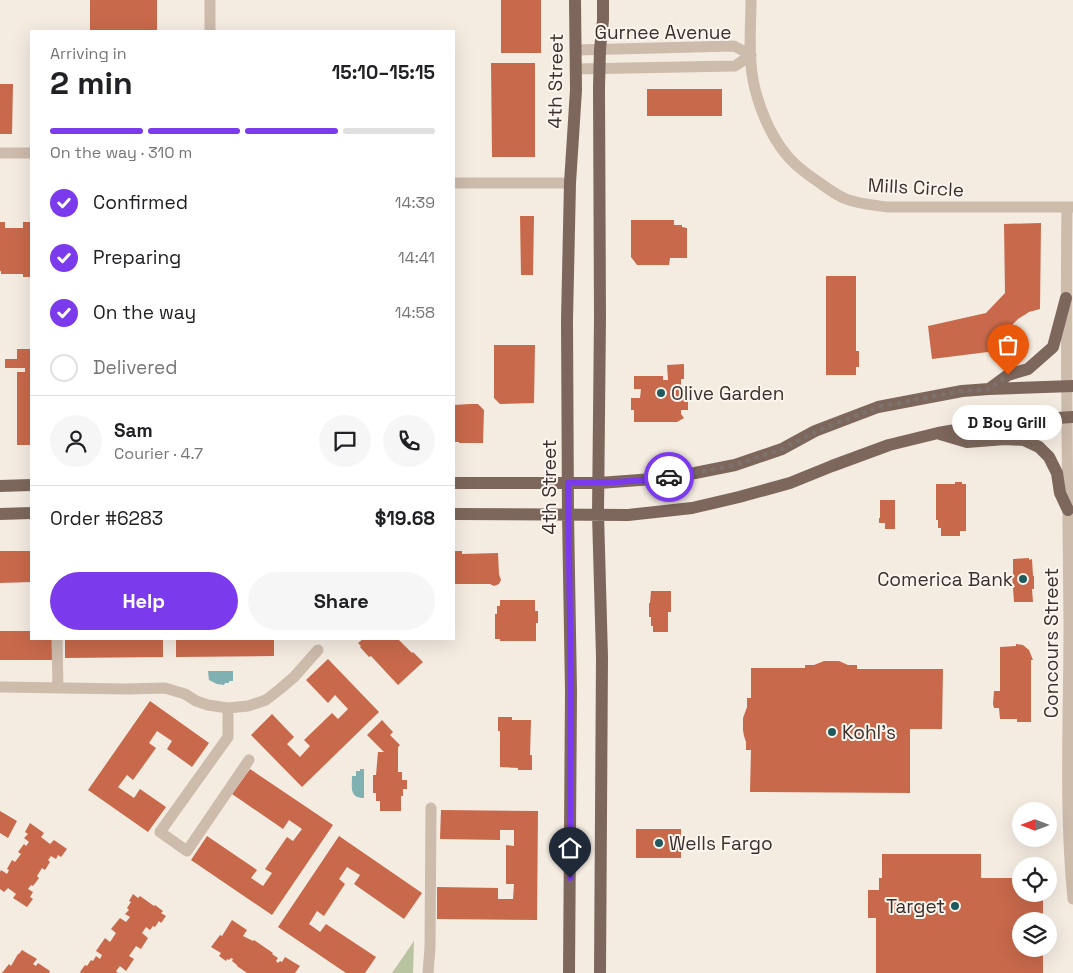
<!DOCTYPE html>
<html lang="en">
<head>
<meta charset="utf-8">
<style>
	:root { --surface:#fff; --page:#f6f6f6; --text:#202124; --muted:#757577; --line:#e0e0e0; --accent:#7c3aed }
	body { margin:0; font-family:"Space Grotesk",sans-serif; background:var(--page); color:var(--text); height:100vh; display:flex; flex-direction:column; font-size:19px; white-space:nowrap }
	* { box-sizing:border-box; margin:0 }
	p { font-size:16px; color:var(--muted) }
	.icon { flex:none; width:28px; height:28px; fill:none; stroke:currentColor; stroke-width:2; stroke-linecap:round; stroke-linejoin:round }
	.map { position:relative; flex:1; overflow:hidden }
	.side { position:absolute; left:30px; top:30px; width:425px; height:610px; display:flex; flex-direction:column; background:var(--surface); border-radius:0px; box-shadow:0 5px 20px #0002 }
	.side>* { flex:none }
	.needle { width:32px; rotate:270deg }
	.fabs { position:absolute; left:1012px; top:802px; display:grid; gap:10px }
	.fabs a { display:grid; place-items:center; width:45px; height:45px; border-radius:50%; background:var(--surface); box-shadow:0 5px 20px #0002; font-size:25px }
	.pin { position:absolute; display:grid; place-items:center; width:42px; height:42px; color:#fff; margin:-51px -21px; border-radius:50% 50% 50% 0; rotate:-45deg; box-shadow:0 0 5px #0007 }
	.pin .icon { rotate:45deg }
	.courier { position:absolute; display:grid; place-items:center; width:50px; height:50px; margin:-25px; border:4px solid #7c3aed; border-radius:50%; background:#fff; color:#222; box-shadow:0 1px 6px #0007 }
	.bubble { position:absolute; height:35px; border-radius:18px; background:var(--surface); box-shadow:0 5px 20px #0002; font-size:16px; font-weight:700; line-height:35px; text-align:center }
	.overview em { font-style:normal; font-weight:700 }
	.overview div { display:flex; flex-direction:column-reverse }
	.overview { display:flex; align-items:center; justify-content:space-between; height:85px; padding:0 20px }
	h1 { font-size:32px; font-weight:700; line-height:38px }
	.bar { display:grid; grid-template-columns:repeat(4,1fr); gap:8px 5px; align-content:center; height:60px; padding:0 20px }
	.bar i { height:6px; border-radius:4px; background:var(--line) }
	.bar .selected { background:var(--accent) }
	.bar p { grid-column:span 4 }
	.line { display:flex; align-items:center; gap:12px; padding:0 20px; border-top:1px solid var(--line) }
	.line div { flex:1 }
	.round { display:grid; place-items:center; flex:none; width:52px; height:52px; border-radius:26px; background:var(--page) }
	ol { padding:0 20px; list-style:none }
	li { display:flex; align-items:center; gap:15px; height:55px }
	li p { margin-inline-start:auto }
	li .icon { padding:5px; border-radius:50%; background:var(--accent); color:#fff; stroke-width:4 }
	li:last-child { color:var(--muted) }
	li i { width:28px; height:28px; border:2px solid var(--line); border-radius:50% }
	.button { display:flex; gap:10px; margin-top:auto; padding:10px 20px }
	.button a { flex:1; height:58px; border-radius:30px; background:var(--accent); color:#fff; font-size:20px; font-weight:700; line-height:58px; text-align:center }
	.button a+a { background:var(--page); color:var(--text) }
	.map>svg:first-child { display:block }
</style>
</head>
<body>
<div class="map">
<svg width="1073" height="973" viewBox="0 0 1073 973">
	<rect width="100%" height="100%" fill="#f4ebe1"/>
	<!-- green -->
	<path fill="#b8c4a0" d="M 414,941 L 413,973 L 392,973 Z"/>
	<!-- water -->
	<path fill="#7fb0b2" d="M 208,671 L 233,671 L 233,681 L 229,681 L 229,683 L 225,683 L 224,685 L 217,684 L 209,680 Z
		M 360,769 L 364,769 L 364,798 C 349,798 352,787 352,776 L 356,776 L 356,771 L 360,771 Z"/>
	<!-- building -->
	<path fill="#c8694b" d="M 90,0 L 157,0 L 157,31 L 90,31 Z
		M 501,0 L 541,0 L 541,53 L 501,53 Z
		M 491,63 L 535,63 L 535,157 L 492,157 Z
		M 0,84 L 13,84 L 12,134 L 0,134 Z
		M 647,89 L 722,89 L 722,116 L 647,116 Z
		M 520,216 L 534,216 L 533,275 L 521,275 Z
		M 631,220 L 674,220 L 674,225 L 682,225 L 682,227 L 687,228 L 687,258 L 670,258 L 669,265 L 637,265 L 631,257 Z
		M 0,222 L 5,222 L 5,228 L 23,228 L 23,222 L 31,222 L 31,277 L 23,277 L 23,274 L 1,274 L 1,271 L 0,271 Z
		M 1041,223 L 1040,309 L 1029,312 L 1018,319 L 1008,329 L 996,351 L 932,359 L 928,326 L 986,313 L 1005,293 L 1004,224 Z
		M 826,276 L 856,276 L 856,351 L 859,351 L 859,367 L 856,367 L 856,375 L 826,375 Z
		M 494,345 L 535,345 L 534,403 L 500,404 L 494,398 Z
		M 17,349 L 31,349 L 31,445 L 17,445 L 17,372 L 25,372 L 25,368 L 5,368 L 5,359 L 17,359 Z
		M 684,364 L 684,379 L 681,379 L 681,398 L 688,398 L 688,410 L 681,410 L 681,414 L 684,418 L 677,422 L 634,422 L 634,410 L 631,410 L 631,398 L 640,398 L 641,389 L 634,389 L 634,376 L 663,376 L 663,380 L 668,380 L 667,365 Z
		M 470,404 L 478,404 L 484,410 L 483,443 L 459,443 L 459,442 L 454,442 L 454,405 Z
		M 955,482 L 962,482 L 962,484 L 966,484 L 966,531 L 960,531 L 960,536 L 941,536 L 941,528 L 938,528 L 938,520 L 936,520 L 936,484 L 955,484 Z
		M 880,500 L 895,500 L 895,529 L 885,529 L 885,523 L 879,523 L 879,518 L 880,518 Z
		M 0,551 L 31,551 L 31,582 L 0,583 Z
		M 454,551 L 462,551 L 462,554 L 498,553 L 499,574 L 501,580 L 499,584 L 494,586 L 490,584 L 454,584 Z
		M 1029,558 L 1029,560 L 1032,559 L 1033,576 L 1034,576 L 1034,589 L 1032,589 L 1033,602 L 1014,602 L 1012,574 L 1013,574 L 1013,559 Z
		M 651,591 L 671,591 L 671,612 L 668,612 L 668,632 L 653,632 L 653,626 L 651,626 L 651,617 L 649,617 L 649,603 L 650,603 Z
		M 500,600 L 535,600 L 535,611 L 538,611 L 538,623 L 536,623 L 536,641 L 500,641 L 500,639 L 495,639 L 495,614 L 497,614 L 497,606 L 500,606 Z
		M 0,631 L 31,631 L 31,639 L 52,639 L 52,660 L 0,660 Z
		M 65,639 L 163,639 L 163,657 L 65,658 Z
		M 176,639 L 274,639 L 274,656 L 176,657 Z
		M 363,639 L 398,639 L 412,653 L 413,652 L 423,662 L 398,685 L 371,656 L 369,657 L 360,647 L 361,646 L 358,643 Z
		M 1016,644 L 1023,645 L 1029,650 L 1033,660 L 1031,660 L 1031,722 L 1017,722 L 1017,719 L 1000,719 L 999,708 L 994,708 L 993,704 L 994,691 L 1000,691 L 1000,647 L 1016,646 Z
		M 328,659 L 379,712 L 302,787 L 251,735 L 272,714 L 294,737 L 287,744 L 300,757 L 310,746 L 304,740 L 332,713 L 338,719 L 348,709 L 335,695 L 328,703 L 306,680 Z
		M 824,661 L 839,661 L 848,665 L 857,665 L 857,669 L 943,669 L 942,729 L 910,729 L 910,793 L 750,792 L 751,750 L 746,750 L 746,742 L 744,736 L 743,730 L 743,718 L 747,707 L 747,698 L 751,698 L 751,668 L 805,668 L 805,665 L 814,665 Z
		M 150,701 L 209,743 L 192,767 L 167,749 L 172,741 L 157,731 L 149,743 L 156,748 L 133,780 L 127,775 L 118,787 L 134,798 L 140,789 L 166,807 L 148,832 L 88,790 Z
		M 498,717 L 512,717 L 512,720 L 531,720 L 530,755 L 532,755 L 532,770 L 518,770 L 518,768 L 500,767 L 500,731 L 498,731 Z
		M 382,720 L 393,732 L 390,735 L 400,745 L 398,747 L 398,772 L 402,772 L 402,780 L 407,780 L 407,789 L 403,789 L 403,796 L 401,796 L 401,811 L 380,811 L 380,801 L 376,801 L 376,793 L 373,793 L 373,775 L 376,775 L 378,752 L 384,752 L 367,735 Z
		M 250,769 L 333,825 L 272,915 L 191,860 L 207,836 L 257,870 L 251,878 L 263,886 L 272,873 L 265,869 L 287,837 L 293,841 L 302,829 L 289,820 L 283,829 L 232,794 Z
		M 441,810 L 538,811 L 537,920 L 437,919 L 437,887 L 498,888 L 498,899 L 513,899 L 514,884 L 506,884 L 506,845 L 514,846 L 514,830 L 500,830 L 500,840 L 440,839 Z
		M 0,811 L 17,821 L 8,838 L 0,833 Z
		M 30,823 L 44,833 L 41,837 L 50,844 L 54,840 L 67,849 L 61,857 L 58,855 L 56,859 L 51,856 L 48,860 L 50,862 L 45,870 L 42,868 L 37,876 L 39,878 L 33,886 L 31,885 L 28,889 L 33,892 L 30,897 L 33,899 L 27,907 L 13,898 L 16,894 L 8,888 L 4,892 L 0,889 L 0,872 L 1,870 L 7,874 L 9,870 L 7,869 L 12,860 L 15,862 L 21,854 L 18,852 L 24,844 L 26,846 L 29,842 L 24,838 L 28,834 L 25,832 Z
		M 636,829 L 681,829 L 681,858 L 636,858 Z
		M 339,836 L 422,893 L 404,919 L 354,884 L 360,875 L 347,867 L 339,879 L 345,884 L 324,916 L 317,911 L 309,924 L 320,932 L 326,924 L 376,957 L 365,973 L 346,973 L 278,927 Z
		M 882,854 L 981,854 L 981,878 L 1021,878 L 1021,894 L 1043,894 L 1043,921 L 1021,921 L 1021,949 L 1043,949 L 1043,973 L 876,973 L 876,918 L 868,918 L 868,890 L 879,890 L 879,878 L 882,878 Z
		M 133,894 L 138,898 L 140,896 L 154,906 L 155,905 L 163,911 L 161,913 L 166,916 L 161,923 L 159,921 L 155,927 L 153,926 L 150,930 L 146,927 L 142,933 L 148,938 L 141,949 L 136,946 L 129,956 L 134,959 L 126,971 L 120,966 L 116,971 L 118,973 L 81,973 L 80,972 L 85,965 L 87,966 L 91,960 L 93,961 L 96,956 L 100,959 L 102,955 L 96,951 L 105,938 L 110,942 L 116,933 L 111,929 L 120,918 L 126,922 L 130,917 L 125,914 L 129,910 L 127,908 L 131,902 L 129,901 Z
		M 232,920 L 247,930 L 243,936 L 253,941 L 254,940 L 273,953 L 272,954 L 278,958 L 276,961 L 278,963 L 280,961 L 282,962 L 285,957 L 300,966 L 295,973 L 247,973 L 237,966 L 237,965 L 232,961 L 233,959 L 231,958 L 229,960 L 227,959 L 226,961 L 219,956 L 221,953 L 211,947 L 220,935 L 222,936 Z
		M 22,950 L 37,959 L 33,964 L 36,966 L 38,963 L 50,971 L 49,973 L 2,973 L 9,964 L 11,966 L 18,954 L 19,954 Z"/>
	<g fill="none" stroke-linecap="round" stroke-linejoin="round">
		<!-- minor -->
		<path stroke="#cdbbac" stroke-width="11" d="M 751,0 C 751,26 748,54 753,80 C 758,105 769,133 785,153 C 794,165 808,175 820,183 C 828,189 836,195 846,199 C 859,204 873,205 887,207 L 1073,207
			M 210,31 L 210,0
			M 576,50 L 734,46 L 751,55
			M 576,69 L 735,66 L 751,55
			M 0,153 L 31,153
			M 454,183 L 570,183
			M 1067,207 C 1065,347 1068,487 1069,627 C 1069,717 1064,809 1073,899
			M 57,639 L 58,688
			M 0,687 L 127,689 L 165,688 L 185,694 L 196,701 L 208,705 L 228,708 L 248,706 L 266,700 L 280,689 L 294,677 L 318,650
			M 228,708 L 228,737 L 160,832 L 187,851 L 249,760
			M 428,973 L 430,948 L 431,808"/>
		<!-- major -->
		<path stroke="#7d675c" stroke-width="12" d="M 989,389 L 1008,375 L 1028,369 L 1053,347 L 1066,298
			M 940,434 L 967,442 L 1005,439 L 1024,440 L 1039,447 L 1049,457 L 1057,473 L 1060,493 L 1068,510
			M 454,483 L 599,483 L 653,479 L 695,473 L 735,465 L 782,449 L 815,431 L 878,407 L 962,391 L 989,389 L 1073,386
			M 0,486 L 31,485
			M 0,514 L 31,513
			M 454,514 L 628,515 L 692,508 L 739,497 L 790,483 L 832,466 L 889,445 L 938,433 L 1009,421 L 1073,417
			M 569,973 L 571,691 L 568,514 L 567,320 L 570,183 L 576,90 L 575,0
			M 600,973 L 602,657 L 598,514 L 600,317 L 599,88 L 600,49 L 603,20 L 603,0"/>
	</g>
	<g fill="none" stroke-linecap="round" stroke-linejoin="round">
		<!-- done -->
		<path stroke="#7c716b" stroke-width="5" stroke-dasharray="0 9" d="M 669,477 L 695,473 L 735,465 L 782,449 L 815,432 L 878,407 L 946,394 L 962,391 L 989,389 L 1008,375"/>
		<!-- route -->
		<path stroke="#7c3aed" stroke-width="6" d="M 570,878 L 571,691 L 568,483 C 602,483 636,482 669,477"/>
	</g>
	<!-- markers -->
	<g fill="#1f5a5e" stroke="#fbf5ee" stroke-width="2">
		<circle cx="661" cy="393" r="5"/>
		<circle cx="1023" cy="579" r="5"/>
		<circle cx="832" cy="732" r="5"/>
		<circle cx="659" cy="843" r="5"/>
		<circle cx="955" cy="906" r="5"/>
	</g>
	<g text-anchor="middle" stroke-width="4" stroke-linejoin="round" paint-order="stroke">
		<!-- street labels -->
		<g font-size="19" fill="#3b302b" stroke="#fbf5ee">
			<text x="663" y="39">Gurnee Avenue</text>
			<text transform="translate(555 81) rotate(-89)" y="7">4th Street</text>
			<text transform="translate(916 187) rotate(3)" y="7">Mills Circle</text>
			<text transform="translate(549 487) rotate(-90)" y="7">4th Street</text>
			<text transform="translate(1051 643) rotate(-90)" y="7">Concours Street</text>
		</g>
		<!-- poi labels -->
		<g font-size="19" fill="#3b302b" stroke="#fbf5ee" text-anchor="start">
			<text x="671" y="400">Olive Garden</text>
			<text x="1013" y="586" text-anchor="end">Comerica Bank</text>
			<text x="842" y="739">Kohl's</text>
			<text x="669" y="850">Wells Fargo</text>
			<text x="945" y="913" text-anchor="end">Target</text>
		</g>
	</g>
</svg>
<div class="fabs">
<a><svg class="needle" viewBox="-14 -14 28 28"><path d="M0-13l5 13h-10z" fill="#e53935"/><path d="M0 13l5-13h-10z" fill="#757577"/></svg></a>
<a><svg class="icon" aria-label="locate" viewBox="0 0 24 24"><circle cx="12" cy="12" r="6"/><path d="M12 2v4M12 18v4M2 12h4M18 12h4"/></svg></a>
<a><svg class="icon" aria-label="layers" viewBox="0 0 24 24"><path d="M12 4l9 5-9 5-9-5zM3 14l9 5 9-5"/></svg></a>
</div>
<div class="pin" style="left:1008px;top:375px;background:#ea580c"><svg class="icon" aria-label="bag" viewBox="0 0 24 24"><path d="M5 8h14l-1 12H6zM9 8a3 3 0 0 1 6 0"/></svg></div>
<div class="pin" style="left:570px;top:878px;background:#1f2937"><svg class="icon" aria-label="home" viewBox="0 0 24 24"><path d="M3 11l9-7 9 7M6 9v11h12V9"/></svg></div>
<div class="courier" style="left:669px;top:477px"><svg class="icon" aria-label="car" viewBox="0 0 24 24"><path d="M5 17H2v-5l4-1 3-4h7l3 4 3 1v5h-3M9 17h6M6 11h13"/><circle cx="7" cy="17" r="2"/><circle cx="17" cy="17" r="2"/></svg></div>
<div class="bubble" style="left:952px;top:405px;width:110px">D Boy Grill</div>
<section class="side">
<div class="overview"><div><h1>2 min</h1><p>Arriving in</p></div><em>15:10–15:15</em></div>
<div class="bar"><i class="selected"></i><i class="selected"></i><i class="selected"></i><i></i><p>On the way · 310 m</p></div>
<ol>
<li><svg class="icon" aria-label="check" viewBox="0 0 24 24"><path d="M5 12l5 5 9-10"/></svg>Confirmed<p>14:39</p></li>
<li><svg class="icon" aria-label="check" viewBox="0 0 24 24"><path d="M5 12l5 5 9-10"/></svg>Preparing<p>14:41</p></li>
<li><svg class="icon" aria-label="check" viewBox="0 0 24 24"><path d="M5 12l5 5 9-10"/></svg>On the way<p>14:58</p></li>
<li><i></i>Delivered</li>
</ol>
<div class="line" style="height:90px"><a class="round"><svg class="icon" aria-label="person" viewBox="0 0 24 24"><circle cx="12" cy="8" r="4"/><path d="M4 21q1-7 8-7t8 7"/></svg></a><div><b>Sam</b><p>Courier · 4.7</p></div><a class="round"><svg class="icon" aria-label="chat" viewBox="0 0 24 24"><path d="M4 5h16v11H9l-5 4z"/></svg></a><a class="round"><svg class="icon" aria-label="phone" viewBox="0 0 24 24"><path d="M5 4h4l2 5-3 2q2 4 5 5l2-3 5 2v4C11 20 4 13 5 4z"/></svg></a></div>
<div class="line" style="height:65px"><div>Order #6283</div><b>$19.68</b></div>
<div class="button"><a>Help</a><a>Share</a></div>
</section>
</div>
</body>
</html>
